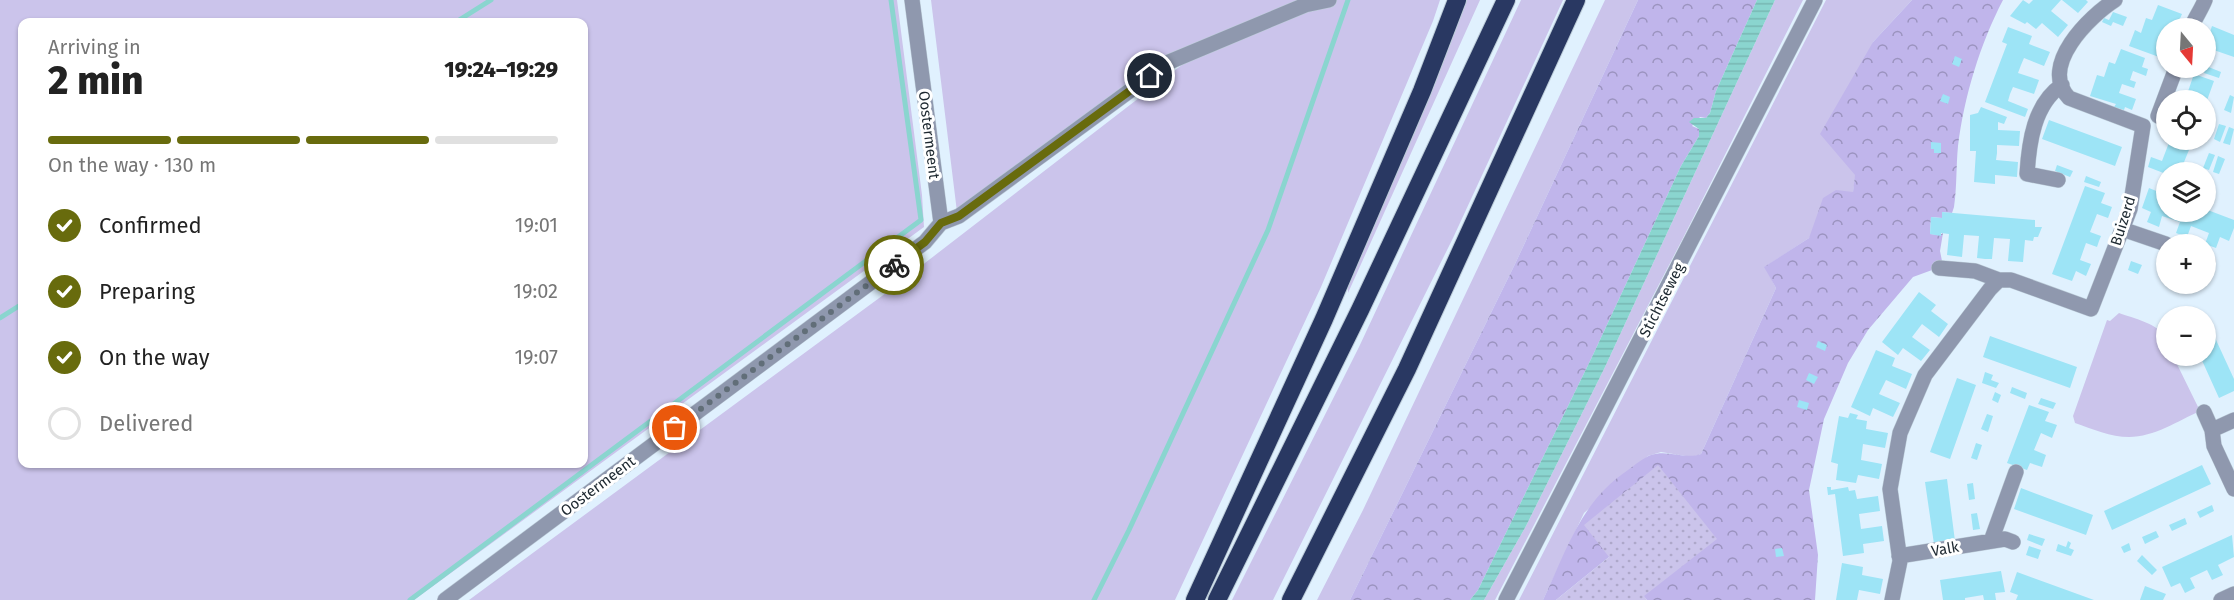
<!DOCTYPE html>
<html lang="en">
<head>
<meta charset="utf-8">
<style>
	:root { --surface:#fff; --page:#f6f6f6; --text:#222; --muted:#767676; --line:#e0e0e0; --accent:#686b0d }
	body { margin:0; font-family:"Fira Sans",sans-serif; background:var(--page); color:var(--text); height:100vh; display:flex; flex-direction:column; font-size:22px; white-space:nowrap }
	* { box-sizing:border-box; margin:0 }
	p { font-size:20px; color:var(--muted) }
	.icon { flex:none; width:33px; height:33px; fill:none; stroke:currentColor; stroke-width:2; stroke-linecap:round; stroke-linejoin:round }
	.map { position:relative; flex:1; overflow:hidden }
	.panel { position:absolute; left:18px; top:18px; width:570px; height:450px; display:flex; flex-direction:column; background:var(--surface); border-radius:12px; box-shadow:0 2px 4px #0004 }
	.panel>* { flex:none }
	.needle { width:39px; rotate:162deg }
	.buttons { position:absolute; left:2156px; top:18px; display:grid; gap:12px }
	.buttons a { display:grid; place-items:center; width:60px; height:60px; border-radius:50%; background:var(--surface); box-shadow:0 2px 4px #0004; font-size:30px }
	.pin { position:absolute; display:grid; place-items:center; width:51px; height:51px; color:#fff; margin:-26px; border:3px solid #fff; border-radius:50%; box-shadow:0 2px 6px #0007 }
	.courier { position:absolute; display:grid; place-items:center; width:60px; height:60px; margin:-30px; border:4px solid #686b0d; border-radius:50%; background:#fff; color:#222; box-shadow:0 2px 8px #0007 }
	.overview em { font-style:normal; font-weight:800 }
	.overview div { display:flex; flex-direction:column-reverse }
	.overview { display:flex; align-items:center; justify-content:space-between; height:102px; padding:0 30px }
	h1 { font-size:39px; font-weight:800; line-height:45px }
	.bar { display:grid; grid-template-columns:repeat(4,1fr); gap:9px 6px; align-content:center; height:72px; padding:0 30px }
	.bar i { height:8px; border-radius:4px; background:var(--line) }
	.bar .active { background:var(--accent) }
	.bar p { grid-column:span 4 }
	ol { padding:0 30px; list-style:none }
	li { display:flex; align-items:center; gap:18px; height:66px }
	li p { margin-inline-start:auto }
	li .icon { padding:6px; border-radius:50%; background:var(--accent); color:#fff; stroke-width:4 }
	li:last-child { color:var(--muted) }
	li i { width:33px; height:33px; border:3px solid var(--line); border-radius:50% }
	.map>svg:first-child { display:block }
</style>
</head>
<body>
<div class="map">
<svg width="2234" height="600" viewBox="0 0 2234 600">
	<defs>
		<pattern id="forest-crowns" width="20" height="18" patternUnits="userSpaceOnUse" patternTransform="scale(1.5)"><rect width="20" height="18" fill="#c0b5eb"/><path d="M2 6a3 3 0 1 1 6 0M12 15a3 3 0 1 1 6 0" fill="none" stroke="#9b93bf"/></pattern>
		<pattern id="park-dots" width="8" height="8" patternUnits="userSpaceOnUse" patternTransform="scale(1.5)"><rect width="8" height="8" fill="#cbc4eb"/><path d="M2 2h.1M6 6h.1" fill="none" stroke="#aea8ca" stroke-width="1.8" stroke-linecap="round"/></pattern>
		<pattern id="water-rules" width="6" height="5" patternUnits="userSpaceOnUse" patternTransform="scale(1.5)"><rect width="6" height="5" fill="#8ad5cf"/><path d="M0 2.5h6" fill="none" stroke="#77b7b2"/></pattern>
	</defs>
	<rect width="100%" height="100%" fill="#e0f1fe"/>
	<!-- grass -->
	<path fill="#cbc4eb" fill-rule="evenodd" d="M 0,0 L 897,0 L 922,195 L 924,227 L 414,600 L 0,600 ZM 22,22 L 584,22 L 584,464 L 22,464 Z
		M 931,0 L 1308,0 L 1197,42 L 1174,53 L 957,212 Z
		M 1328,0 L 1440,0 L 1433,21 L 1321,287 L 1175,600 L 469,600 L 886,293 L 1187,61 Z
		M 1463,0 L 1480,0 L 1348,293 L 1348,273 Z
		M 1521,0 L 1563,0 L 1453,238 L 1273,600 L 1232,600 L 1359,347 Z
		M 1605,0 L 1638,0 L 1515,264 L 1350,600 L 1317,600 L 1363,510 Z
		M 1775,0 L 1803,0 L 1681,242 L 1495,600 L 1484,600 L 1526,526 L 1605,367 Z
		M 1826,0 L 1912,0 L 1873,42 L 1853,193 L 1809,238 L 1765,267 L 1776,288 L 1701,454 L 1692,457 L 1661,452 L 1648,456 L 1584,513 L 1543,600 L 1519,600 Z
		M 2119,313 C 2132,318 2162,324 2166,340 C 2167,345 2166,351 2166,356 L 2173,356 L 2200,411 C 2178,421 2154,437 2129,437 C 2111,437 2092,429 2075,423 L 2073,416 L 2107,320 L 2110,321 Z"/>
	<!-- forest -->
	<path fill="url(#forest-crowns)" d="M 1638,0 L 1757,0 L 1716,91 L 1710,113 L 1706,118 L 1700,117 L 1692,126 L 1699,129 L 1699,136 L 1681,166 L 1592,357 L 1478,590 L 1470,600 L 1350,600 L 1515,264 Z
		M 1912,0 L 2003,0 C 1980,44 1964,97 1958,146 C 1956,167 1957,187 1954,207 L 1952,213 L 1942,212 L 1942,218 L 1931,217 L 1930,234 L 1940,235 L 1943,233 L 1940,251 L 1943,266 L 1913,277 L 1868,330 L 1848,363 L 1824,419 L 1809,490 L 1818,555 L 1815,600 L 1647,600 L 1609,557 L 1556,600 L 1543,600 C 1567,550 1580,502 1628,470 C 1635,465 1643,458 1651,455 C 1668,449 1684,460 1701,454 L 1776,288 L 1764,267 L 1809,238 L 1823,198 L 1836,190 L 1853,192 L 1855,175 L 1820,134 L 1873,42 Z"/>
	<!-- park -->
	<path fill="url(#park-dots)" d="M 1658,465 L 1717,539 L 1644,596 L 1647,600 L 1556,600 L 1609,557 L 1584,525 Z"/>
	<!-- water -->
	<path fill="url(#water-rules)" d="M 1757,0 L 1775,0 L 1605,367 L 1526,526 L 1484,600 L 1470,600 L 1478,590 L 1592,357 L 1681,166 L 1699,136 L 1699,129 L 1689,122 L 1694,118 L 1706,118 L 1710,113 L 1716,91 Z"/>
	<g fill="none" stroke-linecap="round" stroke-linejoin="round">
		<!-- stream -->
		<path stroke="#8ad5cf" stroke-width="5" d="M 456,22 L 491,0
			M 0,318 L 22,304
			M 410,600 L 921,220 L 891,0
			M 1094,600 L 1129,530 L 1268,230 L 1348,0"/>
	</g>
	<!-- building -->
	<path fill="#9de4f6" d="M 2023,0 L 2029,4 L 2033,0 L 2061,0 L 2051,11 L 2068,25 L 2058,37 L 2042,23 L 2036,29 L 2027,22 L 2025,24 L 2010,16 Z
		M 2062,0 L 2086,0 L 2088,2 L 2078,13 Z
		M 2158,5 L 2182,14 L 2178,23 L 2184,26 L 2183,28 L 2166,28 L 2166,42 L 2159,39 L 2156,48 L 2162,50 L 2159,57 L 2129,46 L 2135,30 L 2141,33 L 2146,18 L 2152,20 Z
		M 2113,12 L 2127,17 L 2123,26 L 2113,22 L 2111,26 L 2102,22 L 2104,18 L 2109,20 Z
		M 2212,26 L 2234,35 L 2234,57 L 2205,47 Z
		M 2008,27 L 2032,36 L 2029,44 L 2050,52 L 2044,66 L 2024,58 L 2021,65 L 2018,73 L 2039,80 L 2034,94 L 2013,87 L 2010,94 L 2008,101 L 2028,109 L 2025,117 L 1985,102 L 2007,44 L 2002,42 Z
		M 2121,49 L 2145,58 L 2142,67 L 2148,69 L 2146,76 L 2133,71 L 2130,80 L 2136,82 L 2134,88 L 2122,84 L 2119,93 L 2136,99 L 2132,110 L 2125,107 L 2124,110 L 2114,107 L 2116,104 L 2090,96 L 2097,75 L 2104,77 L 2109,62 L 2115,64 Z
		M 1955,56 L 1962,59 L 1959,67 L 1952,64 Z
		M 2206,66 L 2221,72 L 2219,78 L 2204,73 Z
		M 2194,74 L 2214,81 L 2205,106 L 2205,100 L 2185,100 Z
		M 1943,94 L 1950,97 L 1948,104 L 1940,101 Z
		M 2230,95 L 2234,97 L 2231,113 L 2224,110 Z
		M 1981,107 L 2007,117 L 2004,124 L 1998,122 L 1998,130 L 2020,131 L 2019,146 L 1997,145 L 1997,153 L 1996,160 L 2018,162 L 2017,177 L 1995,175 L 1995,184 L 1974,182 L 1976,151 L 1970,151 L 1970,115 L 1978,113 Z
		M 2049,120 L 2122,147 L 2115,166 L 2042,139 Z
		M 2219,124 L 2226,126 L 2220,142 L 2214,139 Z
		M 2229,127 L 2234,129 L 2230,145 L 2223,143 Z
		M 2170,140 L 2193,140 L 2180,172 L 2173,171 L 2166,174 L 2148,167 L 2151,157 L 2162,161 Z
		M 1931,142 L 1941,143 L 1941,153 L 1934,153 L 1934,149 L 1931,149 Z
		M 2209,153 L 2215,155 L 2209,170 L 2203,168 Z
		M 2218,156 L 2225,159 L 2219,174 L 2213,172 Z
		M 2057,165 L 2073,171 L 2070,177 L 2055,171 Z
		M 2086,176 L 2101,182 L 2099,187 L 2084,182 Z
		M 2085,186 L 2105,193 L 2101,203 L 2112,207 L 2108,218 L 2097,214 L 2090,232 L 2101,236 L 2099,241 L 2097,247 L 2086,243 L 2080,260 L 2091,264 L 2086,276 L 2076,271 L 2072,281 L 2052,274 Z
		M 2149,188 L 2166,195 L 2166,212 L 2205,212 L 2205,209 L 2234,220 L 2234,228 L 2229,241 L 2220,237 L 2216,248 L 2205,244 L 2209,233 L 2191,226 L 2187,237 L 2176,233 L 2180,222 L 2162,216 L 2159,227 L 2147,222 L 2151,212 L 2142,208 Z
		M 1942,212 L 2035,220 L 2035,227 L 2042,227 L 2038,237 L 2034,237 L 2033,241 L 2025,240 L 2023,262 L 2008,261 L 2010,239 L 1994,238 L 1992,259 L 1985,259 L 1977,258 L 1979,236 L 1964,235 L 1962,257 L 1947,255 L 1949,234 L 1941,233 L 1941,236 L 1930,234 L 1931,217 L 1942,218 Z
		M 2131,261 L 2142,265 L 2138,274 L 2128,270 Z
		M 1919,292 L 1936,305 L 1931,311 L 1948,324 L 1939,337 L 1922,324 L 1912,337 L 1930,350 L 1921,361 L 1903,348 L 1898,355 L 1882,342 Z
		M 2205,316 L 2234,379 L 2234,391 L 2219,398 L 2200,356 L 2205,356 Z
		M 1990,336 L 2077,367 L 2070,388 L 1983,357 Z
		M 1818,341 L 1827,345 L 1825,351 L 1816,347 Z
		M 1876,350 L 1895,358 L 1892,366 L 1912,374 L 1906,389 L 1886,380 L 1879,394 L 1900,403 L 1893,417 L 1873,408 L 1870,416 L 1851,407 Z
		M 1985,372 L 1993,375 L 1991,380 L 1999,383 L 1996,388 L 1982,383 Z
		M 1809,373 L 1818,377 L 1814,384 L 1806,380 Z
		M 1957,378 L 1976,385 L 1950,459 L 1930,452 Z
		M 2012,387 L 2027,393 L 2025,399 L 2010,393 Z
		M 1995,392 L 2001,395 L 1998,403 L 1992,400 Z
		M 2041,398 L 2056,403 L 2053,409 L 2038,404 Z
		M 1799,400 L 1809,403 L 1807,410 L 1797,407 Z
		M 2029,405 L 2049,412 L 2045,421 L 2057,425 L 2052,438 L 2041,433 L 2034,450 L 2046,455 L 2042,467 L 2030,463 L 2027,470 L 2007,463 Z
		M 1850,413 L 1858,415 L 1856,419 L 1867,421 L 1866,429 L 1888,433 L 1885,448 L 1863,444 L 1861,460 L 1882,464 L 1879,479 L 1858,475 L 1856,483 L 1836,480 L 1838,464 L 1831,462 L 1839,416 L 1848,418 Z
		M 1987,414 L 1993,416 L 1988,432 L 1981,429 Z
		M 1976,443 L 1982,445 L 1977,460 L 1971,458 Z
		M 2202,465 L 2211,484 L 2112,530 L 2104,511 Z
		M 1947,479 L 1955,541 L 1934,544 L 1925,482 Z
		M 1973,483 L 1975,499 L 1969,500 L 1967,484 Z
		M 1827,487 L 1831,487 L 1831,490 L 1848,487 L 1849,491 L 1855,490 L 1857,499 L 1878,496 L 1880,511 L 1859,514 L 1861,529 L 1882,526 L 1884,541 L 1863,544 L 1864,553 L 1843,556 L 1835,494 L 1828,495 Z
		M 2021,488 L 2093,515 L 2086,535 L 2014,509 Z
		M 2212,505 L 2214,511 L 2200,518 L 2197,512 Z
		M 1977,513 L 1980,529 L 1973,530 L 1971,514 Z
		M 2185,518 L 2187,524 L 2172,531 L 2169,525 Z
		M 2156,531 L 2159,537 L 2145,544 L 2142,537 Z
		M 2029,534 L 2045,539 L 2042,546 L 2027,540 Z
		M 2232,535 L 2234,557 L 2218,565 L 2223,575 L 2212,580 L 2207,570 L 2190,578 L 2195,588 L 2185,593 L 2180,583 L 2171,587 L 2162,567 Z
		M 2068,541 L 2071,543 L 2069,548 L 2074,550 L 2071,556 L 2056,551 L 2058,544 L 2066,547 Z
		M 2129,543 L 2131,550 L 2124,553 L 2121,547 Z
		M 2029,546 L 2041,550 L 2038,559 L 2026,555 Z
		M 1782,548 L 1784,556 L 1776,557 L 1775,549 Z
		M 2142,555 L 2157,570 L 2152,575 L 2137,561 Z
		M 1842,563 L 1863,567 L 1862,575 L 1883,579 L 1880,594 L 1859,590 L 1857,600 L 1836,600 Z
		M 2001,571 L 2005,592 L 1995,593 L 1996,600 L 1984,600 L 1983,595 L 1965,598 L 1965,600 L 1943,600 L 1940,580 Z
		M 2017,572 L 2094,600 L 2016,600 L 2018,595 L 2010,592 Z
		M 2145,586 L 2166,594 L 2163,600 L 2140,600 Z"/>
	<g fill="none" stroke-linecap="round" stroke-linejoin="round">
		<!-- minor casing -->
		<g stroke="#bdcdd9" stroke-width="16">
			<path id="minor" d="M 912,0 L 941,223
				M 2191,28 C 2195,18 2201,10 2205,0
				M 2158,116 L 2176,68
				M 2058,180 L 2027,174 C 2029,142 2034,104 2062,85
				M 2122,229 L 2166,244
				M 2205,260 L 2208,261
				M 1939,268 L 1975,271 L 1999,280
				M 2204,412 L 2212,430 L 2214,446 L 2234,489
				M 2212,430 L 2234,420
				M 1991,541 L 2016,472
				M 1899,556 L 2005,539 L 2013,542
				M 445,600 L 925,242 L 941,223 L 959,216 L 1169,62 L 1305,5 L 1329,0
				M 1506,600 L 1815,0
				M 1892,600 L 1900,561 L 1890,489 L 1900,433 L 1925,375 L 1990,289 L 1999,280 L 2011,280 L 2091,309 L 2130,209 L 2143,126 L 2069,98 C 2038,66 2090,16 2115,0
				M 2221,600 L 2234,594"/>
		</g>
		<!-- highway casing -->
		<g stroke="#bdcdd9" stroke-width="20">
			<path id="highway" d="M 1195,600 L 1324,319 L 1422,91 L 1457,0
				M 1217,600 L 1360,310 L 1506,0
				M 1291,600 L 1407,369 L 1576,0"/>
		</g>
		<!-- minor -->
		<use href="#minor" stroke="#8f98ae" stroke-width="15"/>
		<!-- highway -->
		<use href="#highway" stroke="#293862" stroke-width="18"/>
	</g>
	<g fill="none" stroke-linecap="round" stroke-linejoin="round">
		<!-- done -->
		<path stroke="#616e78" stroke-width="6" stroke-dasharray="0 10.8" d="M 675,428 L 894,265"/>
		<!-- route -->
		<path stroke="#686b0d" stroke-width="8" d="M 894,265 L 925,242 L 941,223 L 959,216 L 1150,76"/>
	</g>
	<g text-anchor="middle" stroke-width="6" stroke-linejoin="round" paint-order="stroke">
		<!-- street labels -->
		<g font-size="15" fill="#1d2830" stroke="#fff">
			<text transform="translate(929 135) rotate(83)" y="5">Oostermeent</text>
			<text transform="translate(2123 221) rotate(-72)" y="5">Buizerd</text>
			<text transform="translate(1662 300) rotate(-63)" y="5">Stichtseweg</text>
			<text transform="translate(598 486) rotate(-37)" y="5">Oostermeent</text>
			<text transform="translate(1945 549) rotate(-10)" y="5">Valk</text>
		</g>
	</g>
</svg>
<div class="buttons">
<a><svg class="needle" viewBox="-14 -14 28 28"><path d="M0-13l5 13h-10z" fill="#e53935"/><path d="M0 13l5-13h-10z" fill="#767676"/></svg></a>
<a><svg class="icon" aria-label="locate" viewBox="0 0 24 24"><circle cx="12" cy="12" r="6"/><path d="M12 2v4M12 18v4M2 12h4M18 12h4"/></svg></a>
<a><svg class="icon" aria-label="layers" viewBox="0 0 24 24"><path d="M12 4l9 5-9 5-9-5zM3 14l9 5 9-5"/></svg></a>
<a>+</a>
<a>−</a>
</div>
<div class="pin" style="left:675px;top:428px;background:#ea580c"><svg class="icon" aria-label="bag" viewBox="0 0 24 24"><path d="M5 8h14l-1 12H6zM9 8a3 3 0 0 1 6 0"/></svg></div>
<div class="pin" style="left:1150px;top:76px;background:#1f2937"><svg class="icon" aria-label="home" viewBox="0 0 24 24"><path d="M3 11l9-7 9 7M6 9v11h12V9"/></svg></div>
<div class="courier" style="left:894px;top:265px"><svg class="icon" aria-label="bike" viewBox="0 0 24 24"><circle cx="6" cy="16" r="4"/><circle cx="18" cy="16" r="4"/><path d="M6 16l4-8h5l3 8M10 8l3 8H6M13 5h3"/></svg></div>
<section class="panel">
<div class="overview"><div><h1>2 min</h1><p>Arriving in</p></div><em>19:24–19:29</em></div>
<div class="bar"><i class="active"></i><i class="active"></i><i class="active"></i><i></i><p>On the way · 130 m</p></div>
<ol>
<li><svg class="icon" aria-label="check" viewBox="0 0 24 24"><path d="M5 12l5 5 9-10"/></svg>Confirmed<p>19:01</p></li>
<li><svg class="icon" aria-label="check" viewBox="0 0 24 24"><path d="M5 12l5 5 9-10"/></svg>Preparing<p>19:02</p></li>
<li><svg class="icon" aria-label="check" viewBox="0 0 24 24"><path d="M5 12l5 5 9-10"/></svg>On the way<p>19:07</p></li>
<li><i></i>Delivered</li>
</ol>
</section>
</div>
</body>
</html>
